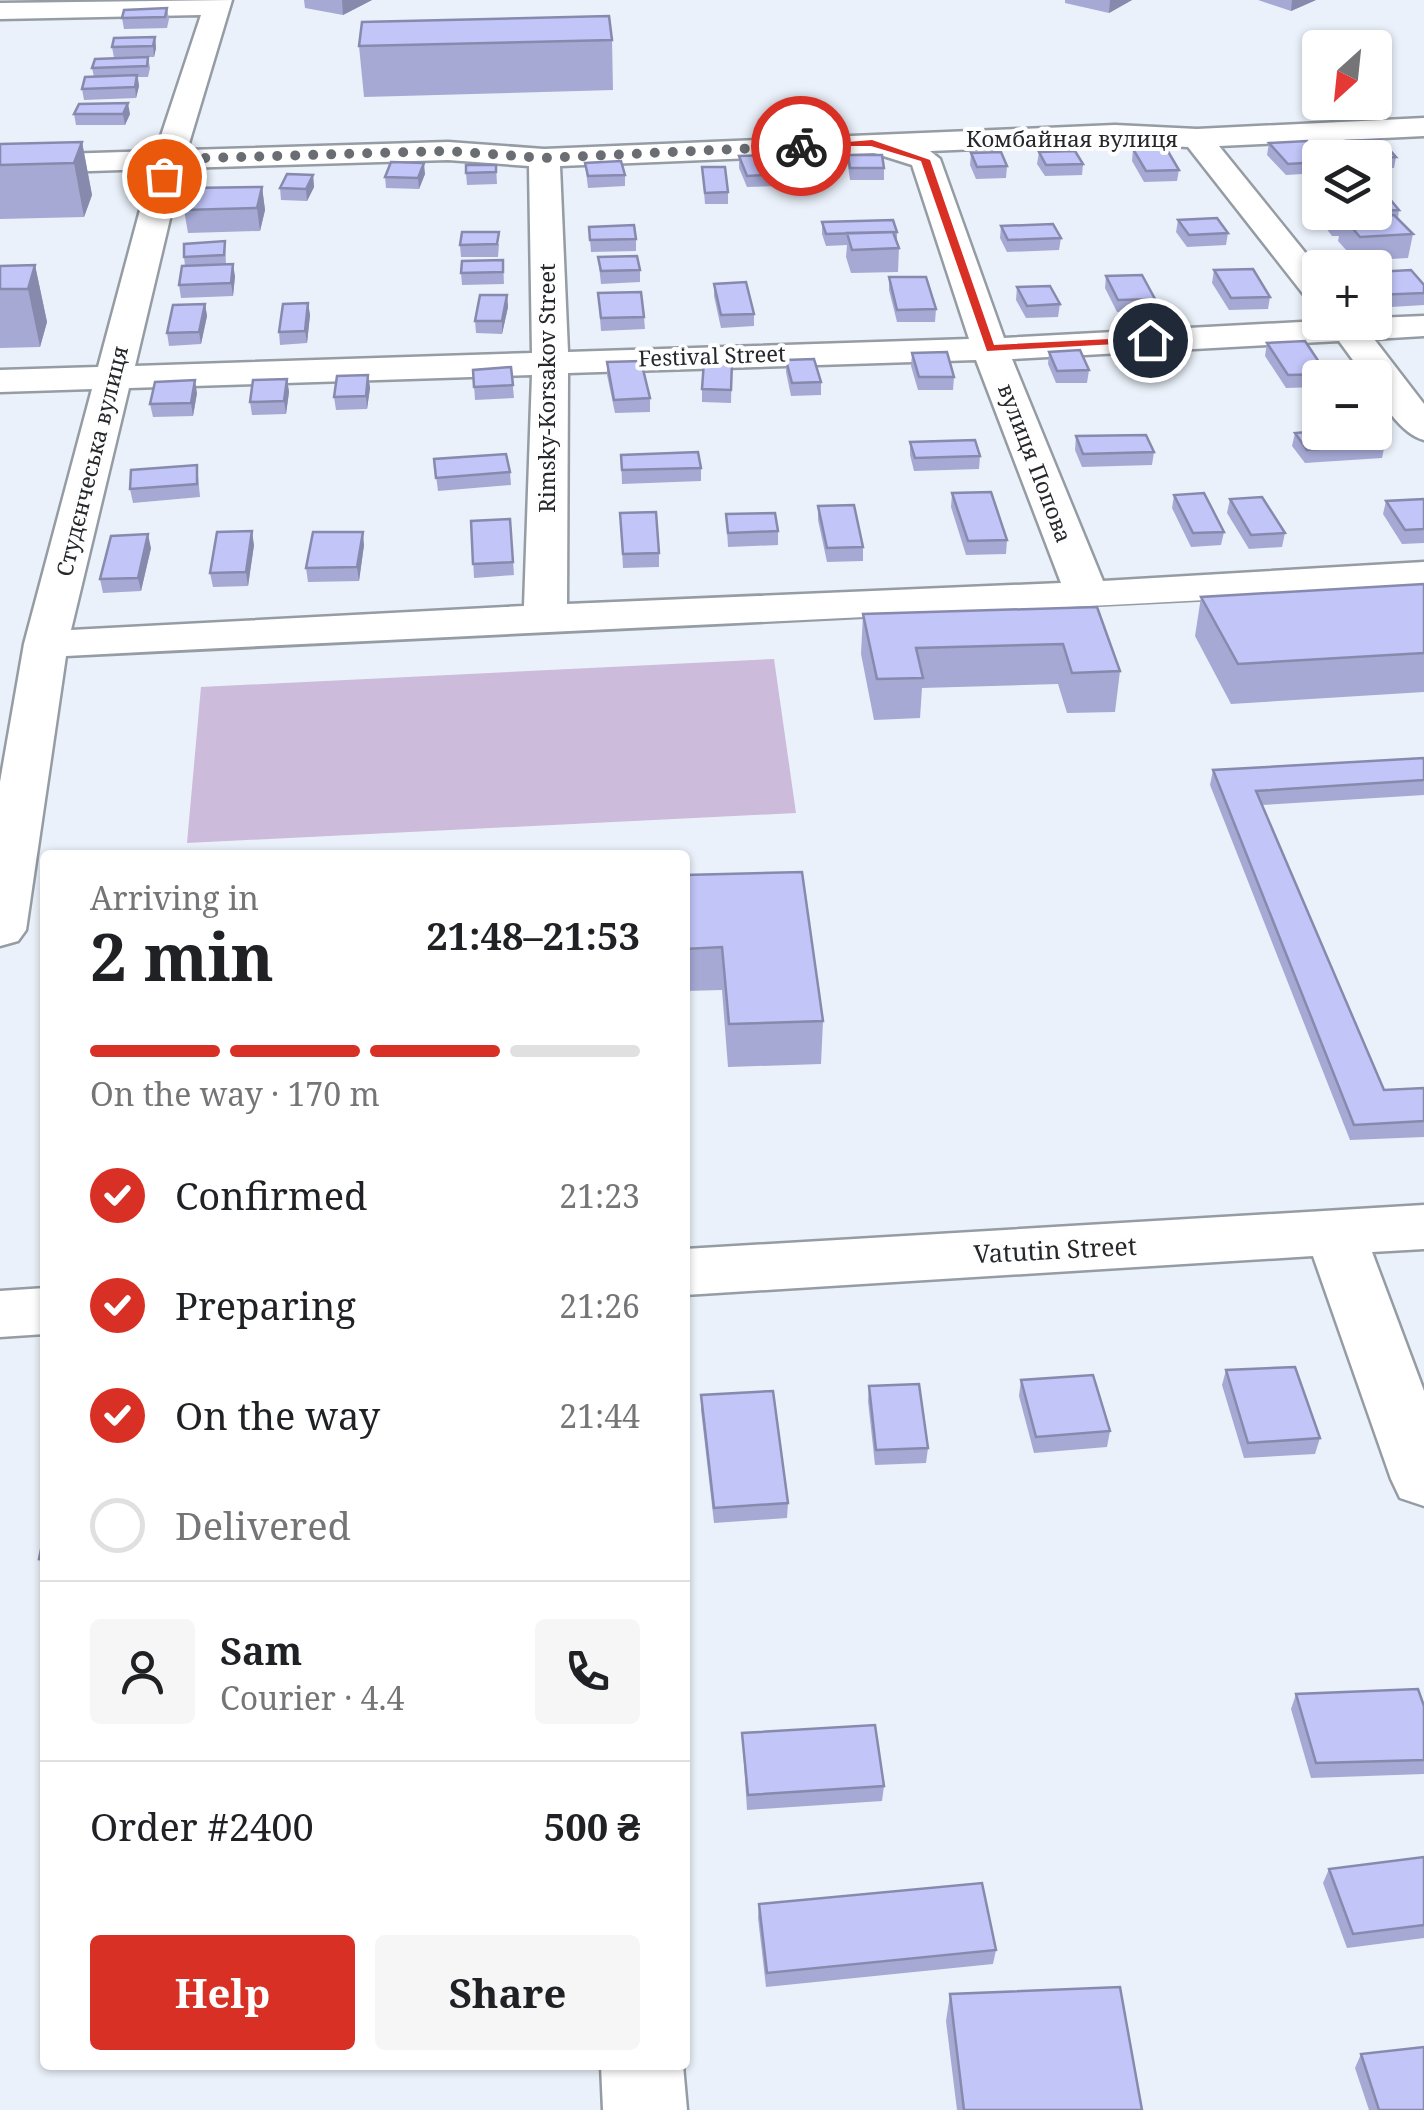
<!DOCTYPE html>
<html lang="en">
<head>
<meta charset="utf-8">
<style>
	:root { --surface:#fff; --page:#f6f6f6; --text:#202124; --muted:#757577; --line:#e0e0e0; --accent:#d93025 }
	body { margin:0; font-family:"Noto Serif",serif; background:var(--page); color:var(--text); height:100vh; display:flex; flex-direction:column; font-size:38px; white-space:nowrap }
	* { box-sizing:border-box; margin:0 }
	p { font-size:32px; color:var(--muted) }
	.icon { flex:none; width:55px; height:55px; fill:none; stroke:currentColor; stroke-width:2; stroke-linecap:round; stroke-linejoin:round }
	.map { position:relative; flex:1; overflow:hidden }
	.details { position:absolute; left:40px; top:850px; width:650px; height:1220px; display:flex; flex-direction:column; background:var(--surface); border-radius:10px; box-shadow:0 2px 8px #0004 }
	.details>* { flex:none }
	.needle { width:65px; rotate:207deg }
	.controls { position:absolute; left:1302px; top:30px; display:grid; gap:20px }
	.controls a { display:grid; place-items:center; width:90px; height:90px; border-radius:10px; background:var(--surface); box-shadow:0 2px 8px #0004; font-size:50px }
	.pin { position:absolute; display:grid; place-items:center; width:85px; height:85px; color:#fff; margin:-42px; border:5px solid #fff; border-radius:50%; box-shadow:0 2px 10px #0007 }
	.courier { position:absolute; display:grid; place-items:center; width:100px; height:100px; margin:-50px; border:8px solid #d93025; border-radius:50%; background:#fff; color:#222; box-shadow:0 2px 12px #0007 }
	.head em { font-style:normal; font-weight:700 }
	.head div { display:flex; flex-direction:column-reverse }
	.head { display:flex; align-items:center; justify-content:space-between; height:170px; padding:0 50px }
	h1 { font-size:65px; font-weight:700; line-height:75px }
	.bar { display:grid; grid-template-columns:repeat(4,1fr); gap:15px 10px; align-content:center; height:120px; padding:0 50px }
	.bar i { height:12px; border-radius:8px; background:var(--line) }
	.bar .on { background:var(--accent) }
	.bar p { grid-column:span 4 }
	.line { display:flex; align-items:center; gap:25px; padding:0 50px; border-top:2px solid var(--line) }
	.line div { flex:1 }
	.round { display:grid; place-items:center; flex:none; width:105px; height:105px; border-radius:10px; background:var(--page) }
	ol { padding:0 50px; list-style:none }
	li { display:flex; align-items:center; gap:30px; height:110px }
	li p { margin-inline-start:auto }
	li .icon { padding:10px; border-radius:50%; background:var(--accent); color:#fff; stroke-width:4 }
	li:last-child { color:var(--muted) }
	li i { width:55px; height:55px; border:5px solid var(--line); border-radius:50% }
	.cta { display:flex; gap:20px; margin-top:auto; padding:20px 50px }
	.cta a { flex:1; height:115px; border-radius:10px; background:var(--accent); color:#fff; font-size:40px; font-weight:700; line-height:115px; text-align:center }
	.cta a+a { background:var(--page); color:var(--text) }
	.map>svg:first-child { display:block }
</style>
</head>
<body>
<div class="map">
<svg width="1424" height="2110" viewBox="0 0 1424 2110">
	<rect width="100%" height="100%" fill="#eaf1fa"/>
	<!-- green -->
	<path fill="#ccbbda" d="M 774,659 L 796,813 L 187,843 L 201,687 Z"/>
	<g fill="none" stroke-linecap="round" stroke-linejoin="round">
		<!-- minor casing -->
		<g stroke="#959ca3" stroke-width="5">
			<path id="minor" d="M 232,0 L 187,150 L 448,142 L 544,149 L 1115,125 L 1197,129 L 1424,118 L 1424,136 L 1219,146 L 1320,271 L 1320,303 L 1308,300 L 1188,147 L 1115,143 L 930,151 L 940,159 L 1004,338 L 1320,321 L 1375,322 L 1375,318 L 1424,316 L 1424,336 L 1374,339 L 1424,404 L 1424,440 C 1403,435 1375,399 1375,378 L 1366,378 L 1339,341 L 1012,359 L 1103,581 L 1424,562 L 1424,588 C 971,614 519,632 66,656 L 26,930 L 18,941 L 0,946 L 0,782 L 24,644 L 92,389 L 0,392 L 0,370 L 98,367 L 151,169 L 0,174 L 0,156 L 156,151 L 201,15 L 0,19 L 0,3 ZM 874,153 L 912,165 L 969,339 L 568,352 L 560,166 ZM 448,160 L 529,166 L 532,353 L 135,366 L 182,168 ZM 976,360 L 1061,583 L 567,604 L 568,373 ZM 532,375 L 524,606 L 71,630 L 129,388 Z
				M 1424,1205 L 1424,1249 L 1372,1252 L 1424,1391 L 1424,1506 L 1400,1498 L 1391,1479 L 1313,1256 L 685,1295 L 685,1249 Z
				M 45,1288 L 45,1334 L 0,1337 L 0,1291 Z
				M 601,2065 L 683,2065 L 687,2110 L 603,2110 Z"/>
		</g>
		<!-- minor -->
		<use href="#minor" fill="#fff" fill-rule="evenodd"/>
	</g>
	<!-- wall -->
	<path fill="#a6a9d4" d="M 304,0 L 372,0 L 343,15 L 305,8 Z
		M 1065,0 L 1132,0 L 1109,13 L 1065,3 Z
		M 1258,0 L 1316,0 L 1291,11 Z
		M 167,8 L 169,19 L 167,28 L 124,29 L 122,18 Z
		M 155,37 L 156,48 L 154,57 L 148,57 L 150,68 L 148,77 L 138,77 L 139,86 L 136,98 L 84,100 L 82,89 L 94,77 L 92,68 L 114,58 L 112,47 Z
		M 612,40 L 613,90 L 364,97 L 359,46 Z
		M 74,114 L 130,114 L 125,125 L 76,125 Z
		M 1347,141 L 1396,157 L 1394,168 L 1375,169 L 1375,158 L 1349,158 L 1344,152 Z
		M 82,142 L 92,195 L 84,217 L 0,219 L 0,144 Z
		M 1269,143 L 1320,158 L 1320,173 L 1286,175 L 1267,155 Z
		M 1133,149 L 1179,170 L 1177,181 L 1144,182 L 1132,161 Z
		M 1039,152 L 1083,164 L 1082,175 L 1045,176 L 1037,164 Z
		M 971,153 L 1007,166 L 1006,178 L 976,179 L 970,165 Z
		M 848,155 L 884,168 L 884,180 L 850,180 L 848,166 Z
		M 739,156 L 782,174 L 781,186 L 747,187 L 739,168 Z
		M 585,163 L 625,175 L 625,186 L 588,188 Z
		M 496,165 L 497,184 L 467,185 L 466,173 Z
		M 702,167 L 728,192 L 728,204 L 705,204 Z
		M 425,174 L 419,189 L 386,188 L 385,177 Z
		M 313,175 L 314,187 L 307,201 L 281,200 L 280,188 Z
		M 262,187 L 265,210 L 260,231 L 188,233 L 184,210 Z
		M 1375,199 L 1399,210 L 1398,218 L 1413,234 L 1408,258 L 1356,261 L 1338,241 L 1339,236 L 1332,236 L 1323,224 L 1325,212 L 1375,212 Z
		M 1178,220 L 1228,233 L 1226,245 L 1187,247 L 1176,232 Z
		M 822,222 L 897,232 L 897,242 L 899,248 L 898,272 L 851,273 L 846,257 L 847,245 L 826,246 L 822,234 Z
		M 1001,226 L 1061,238 L 1059,250 L 1007,252 L 1000,238 Z
		M 589,227 L 636,239 L 636,251 L 591,252 Z
		M 225,241 L 226,264 L 235,276 L 233,296 L 181,298 L 179,285 L 185,266 L 184,257 Z
		M 499,244 L 498,257 L 461,257 L 460,245 Z
		M 598,257 L 640,270 L 640,282 L 601,284 Z
		M 503,260 L 504,284 L 462,285 L 461,273 Z
		M 35,265 L 47,322 L 40,347 L 0,348 L 0,266 Z
		M 1214,270 L 1270,297 L 1268,309 L 1229,310 L 1212,283 Z
		M 1375,272 L 1424,285 L 1424,305 L 1375,308 Z
		M 1106,276 L 1155,299 L 1153,311 L 1117,312 L 1105,288 Z
		M 889,277 L 936,309 L 935,322 L 897,322 L 889,290 Z
		M 714,284 L 754,314 L 754,326 L 721,328 L 714,296 Z
		M 1017,287 L 1060,304 L 1058,317 L 1026,318 L 1016,300 Z
		M 598,293 L 644,317 L 645,329 L 601,331 Z
		M 507,295 L 508,307 L 502,334 L 476,333 L 475,321 Z
		M 308,303 L 310,315 L 307,343 L 280,345 L 279,332 Z
		M 205,304 L 207,316 L 201,344 L 169,346 L 167,333 Z
		M 1267,343 L 1327,374 L 1326,378 L 1320,378 L 1320,387 L 1286,388 L 1265,356 Z
		M 1136,346 L 1177,362 L 1175,375 L 1144,376 L 1134,358 Z
		M 1049,352 L 1089,370 L 1087,383 L 1056,383 L 1048,364 Z
		M 912,353 L 954,377 L 953,390 L 918,390 L 911,366 Z
		M 786,360 L 821,382 L 821,395 L 791,396 L 786,372 Z
		M 607,362 L 650,398 L 650,412 L 615,413 L 607,375 Z
		M 732,362 L 731,403 L 702,402 L 702,389 Z
		M 511,367 L 514,398 L 475,400 L 473,370 Z
		M 368,375 L 370,388 L 367,409 L 336,410 L 334,397 Z
		M 287,379 L 289,392 L 286,414 L 252,415 L 250,402 Z
		M 197,393 L 193,416 L 153,417 L 150,404 Z
		M 1295,433 L 1385,444 L 1382,458 L 1305,463 L 1292,446 Z
		M 1076,436 L 1154,452 L 1152,465 L 1082,467 L 1075,450 Z
		M 910,442 L 980,456 L 979,469 L 914,471 L 910,455 Z
		M 621,455 L 701,468 L 701,481 L 622,484 Z
		M 434,459 L 510,472 L 511,485 L 438,491 Z
		M 197,465 L 200,497 L 133,503 L 130,489 Z
		M 952,493 L 1007,540 L 1006,554 L 966,555 L 951,507 Z
		M 1174,495 L 1224,532 L 1221,545 L 1191,547 L 1172,508 Z
		M 1230,499 L 1285,533 L 1282,547 L 1249,549 L 1227,513 Z
		M 1424,499 L 1424,543 L 1402,544 L 1383,514 L 1386,501 Z
		M 818,506 L 863,547 L 863,561 L 827,562 L 818,520 Z
		M 620,513 L 659,553 L 659,567 L 623,568 Z
		M 726,514 L 778,531 L 778,545 L 728,547 Z
		M 510,519 L 514,575 L 474,578 L 471,521 Z
		M 254,545 L 248,586 L 213,587 L 210,573 Z
		M 364,545 L 359,581 L 308,582 L 306,568 Z
		M 151,548 L 141,591 L 103,593 L 100,579 Z
		M 1424,584 L 1424,692 L 1231,704 L 1195,636 L 1201,597 Z
		M 1097,607 L 1120,671 L 1115,712 L 1067,713 L 1058,684 L 922,688 L 920,718 L 874,720 L 861,654 L 863,614 Z
		M 1424,758 L 1424,795 L 1262,805 L 1384,1090 L 1424,1088 L 1424,1137 L 1350,1140 L 1210,785 L 1213,770 Z
		M 685,875 L 823,1021 L 821,1064 L 728,1067 L 722,990 L 685,991 Z
		M 1226,1370 L 1320,1438 L 1315,1454 L 1244,1458 L 1222,1385 Z
		M 1021,1380 L 1110,1431 L 1107,1447 L 1034,1453 L 1019,1396 Z
		M 869,1386 L 928,1448 L 926,1463 L 875,1465 L 868,1401 Z
		M 701,1395 L 788,1503 L 787,1518 L 714,1523 L 701,1410 Z
		M 45,1530 L 45,1575 L 44,1575 L 39,1559 Z
		M 1296,1694 L 1424,1706 L 1424,1774 L 1311,1778 L 1291,1709 Z
		M 742,1733 L 884,1786 L 882,1801 L 747,1810 Z
		M 1424,1857 L 1424,1938 L 1347,1948 L 1323,1883 L 1329,1869 Z
		M 759,1904 L 996,1950 L 993,1964 L 766,1987 L 758,1918 Z
		M 950,1994 L 1142,2110 L 957,2110 L 946,2021 Z
		M 1361,2054 L 1424,2110 L 1369,2110 L 1355,2068 Z"/>
	<!-- shaded-wall -->
	<path fill="#878aad" d="M 342,0 L 372,0 L 343,15 Z
		M 1110,0 L 1132,0 L 1109,13 Z
		M 1292,0 L 1316,0 L 1291,11 Z
		M 155,37 L 156,48 L 154,57 L 153,46 Z
		M 137,75 L 139,86 L 136,98 L 135,87 Z
		M 128,103 L 130,114 L 125,125 L 123,114 Z
		M 82,142 L 92,195 L 84,217 L 74,163 Z
		M 424,163 L 425,174 L 419,189 L 418,178 Z
		M 313,175 L 314,187 L 307,201 L 306,189 Z
		M 262,187 L 265,210 L 260,231 L 257,208 Z
		M 233,264 L 235,276 L 233,296 L 231,283 Z
		M 35,265 L 47,322 L 40,347 L 28,289 Z
		M 507,295 L 508,307 L 502,334 L 502,321 Z
		M 308,303 L 310,315 L 307,343 L 305,331 Z
		M 205,304 L 207,316 L 201,344 L 199,332 Z
		M 368,375 L 370,388 L 367,409 L 366,396 Z
		M 287,379 L 289,392 L 286,414 L 284,401 Z
		M 195,380 L 197,393 L 193,416 L 191,403 Z
		M 252,531 L 254,545 L 248,586 L 246,572 Z
		M 363,532 L 364,545 L 359,581 L 357,567 Z
		M 148,534 L 151,548 L 141,591 L 138,578 Z"/>
	<!-- building -->
	<path fill="#c1c5f7" stroke="#878aad" stroke-width="2.5" d="M 167,8 L 165,17 L 122,18 L 124,10 Z
		M 609,16 L 612,40 L 359,46 L 362,22 Z
		M 155,37 L 153,46 L 112,47 L 114,38 Z
		M 148,57 L 147,66 L 92,68 L 95,59 Z
		M 137,75 L 135,87 L 82,89 L 85,77 Z
		M 128,103 L 123,114 L 74,114 L 79,104 Z
		M 1381,140 L 1396,157 L 1361,158 L 1347,141 Z
		M 1307,141 L 1323,158 L 1320,158 L 1320,162 L 1288,164 L 1269,143 Z
		M 82,142 L 74,163 L 0,165 L 0,144 Z
		M 1166,148 L 1179,170 L 1146,171 L 1133,149 Z
		M 1075,151 L 1083,164 L 1046,165 L 1039,152 Z
		M 1001,152 L 1007,166 L 977,167 L 971,153 Z
		M 773,155 L 782,174 L 747,176 L 739,156 Z
		M 848,155 L 882,155 L 884,168 L 850,168 Z
		M 621,161 L 625,175 L 588,176 L 585,163 Z
		M 391,162 L 424,163 L 418,178 L 385,177 Z
		M 466,165 L 496,165 L 496,172 L 466,173 Z
		M 702,167 L 725,167 L 728,192 L 705,193 Z
		M 287,174 L 313,175 L 306,189 L 280,188 Z
		M 262,187 L 257,208 L 184,210 L 190,188 Z
		M 1389,198 L 1399,210 L 1375,211 L 1375,199 Z
		M 1394,215 L 1413,234 L 1360,237 L 1343,217 Z
		M 1217,218 L 1228,233 L 1189,235 L 1178,220 Z
		M 893,220 L 897,232 L 826,234 L 822,222 Z
		M 1053,224 L 1061,238 L 1008,240 L 1001,226 Z
		M 634,225 L 636,239 L 590,240 L 589,227 Z
		M 462,232 L 499,232 L 497,244 L 460,245 Z
		M 893,232 L 899,248 L 852,250 L 847,233 Z
		M 225,241 L 224,255 L 184,257 L 184,244 Z
		M 637,256 L 640,270 L 601,271 L 598,257 Z
		M 503,260 L 503,272 L 461,273 L 462,261 Z
		M 233,264 L 231,283 L 179,285 L 182,266 Z
		M 35,265 L 28,289 L 0,289 L 0,266 Z
		M 1253,269 L 1270,297 L 1231,298 L 1214,270 Z
		M 1411,270 L 1424,285 L 1424,293 L 1375,295 L 1375,272 Z
		M 1142,275 L 1155,299 L 1118,300 L 1106,276 Z
		M 889,277 L 926,277 L 936,309 L 897,310 Z
		M 746,282 L 754,314 L 721,315 L 714,284 Z
		M 1050,286 L 1060,304 L 1027,306 L 1017,287 Z
		M 641,292 L 644,317 L 601,318 L 598,293 Z
		M 480,295 L 507,295 L 502,321 L 475,321 Z
		M 308,303 L 305,331 L 279,332 L 283,304 Z
		M 205,304 L 199,332 L 167,333 L 173,305 Z
		M 1305,341 L 1327,374 L 1288,375 L 1267,343 Z
		M 1167,344 L 1177,362 L 1146,364 L 1136,346 Z
		M 1080,350 L 1089,370 L 1057,371 L 1049,352 Z
		M 947,352 L 954,377 L 919,377 L 912,353 Z
		M 814,359 L 821,382 L 792,383 L 786,360 Z
		M 641,361 L 650,398 L 614,400 L 607,362 Z
		M 704,361 L 732,362 L 731,390 L 702,389 Z
		M 511,367 L 513,385 L 474,387 L 473,370 Z
		M 368,375 L 366,396 L 334,397 L 337,376 Z
		M 287,379 L 284,401 L 250,402 L 253,380 Z
		M 195,380 L 191,403 L 150,404 L 155,382 Z
		M 1320,431 L 1375,432 L 1385,444 L 1307,450 L 1295,433 Z
		M 1146,435 L 1154,452 L 1083,454 L 1076,436 Z
		M 975,440 L 980,456 L 915,458 L 910,442 Z
		M 698,452 L 701,468 L 622,470 L 621,455 Z
		M 506,454 L 510,472 L 436,478 L 434,459 Z
		M 197,465 L 197,484 L 130,489 L 131,470 Z
		M 991,492 L 1007,540 L 968,541 L 952,493 Z
		M 1204,493 L 1224,532 L 1193,533 L 1174,495 Z
		M 1262,497 L 1285,533 L 1251,535 L 1230,499 Z
		M 1424,499 L 1424,529 L 1405,530 L 1386,501 Z
		M 854,505 L 863,547 L 827,548 L 818,506 Z
		M 656,512 L 659,553 L 623,554 L 620,513 Z
		M 775,513 L 778,531 L 728,533 L 726,514 Z
		M 510,519 L 513,562 L 473,564 L 471,521 Z
		M 252,531 L 246,572 L 210,573 L 217,532 Z
		M 313,532 L 363,532 L 357,567 L 306,568 Z
		M 148,534 L 138,578 L 100,579 L 111,536 Z
		M 1424,584 L 1424,653 L 1238,664 L 1201,597 Z
		M 1097,607 L 1120,671 L 1072,673 L 1063,644 L 916,648 L 923,678 L 877,679 L 863,614 Z
		M 1424,758 L 1424,780 L 1256,791 L 1384,1090 L 1424,1088 L 1424,1121 L 1354,1125 L 1213,770 Z
		M 802,872 L 823,1021 L 729,1024 L 722,947 L 685,949 L 685,875 Z
		M 1295,1367 L 1320,1438 L 1248,1443 L 1226,1370 Z
		M 1093,1375 L 1110,1431 L 1036,1437 L 1021,1380 Z
		M 919,1384 L 928,1448 L 876,1450 L 869,1386 Z
		M 773,1391 L 788,1503 L 714,1508 L 701,1395 Z
		M 45,1530 L 45,1559 L 39,1559 Z
		M 1418,1689 L 1424,1706 L 1424,1760 L 1316,1763 L 1296,1694 Z
		M 875,1725 L 884,1786 L 748,1795 L 742,1733 Z
		M 1424,1857 L 1424,1925 L 1353,1934 L 1329,1869 Z
		M 982,1883 L 996,1950 L 767,1973 L 759,1904 Z
		M 1120,1987 L 1142,2110 L 964,2110 L 950,1994 Z
		M 1424,2047 L 1424,2110 L 1379,2110 L 1361,2054 Z"/>
	<!-- route -->
	<path fill="#d93025" d="M 872,140 L 930,160 L 994,345 L 1150,337 L 1153,342 L 987,351 L 921,161 L 871,146 L 797,146 Z"/>
	<g fill="none" stroke-linecap="round" stroke-linejoin="round">
		<!-- done -->
		<path stroke="#6a6e73" stroke-width="10" stroke-dasharray="0 18" d="M 164,176 L 169,159 L 448,151 L 544,158 L 801,146"/>
	</g>
	<g text-anchor="middle" stroke-width="8" stroke-linejoin="round" paint-order="stroke">
		<!-- far-street labels -->
		<g font-size="22" fill="#25272a" stroke="#fefefe">
			<text x="1072" y="147">Комбайная вулиця</text>
			<text transform="translate(712 356) rotate(-2)" y="8">Festival Street</text>
			<text transform="translate(547 388) rotate(-90)" y="8">Rimsky-Korsakov Street</text>
			<text transform="translate(92 461) rotate(-76)" y="8">Студєнчеська вулиця</text>
			<text transform="translate(1035 463) rotate(69)" y="8">вулиця Попова</text>
		</g>
		<!-- street labels -->
		<g font-size="25" fill="#25272a" stroke="#fefefe">
			<text transform="translate(1055 1250) rotate(-3)" y="9">Vatutin Street</text>
		</g>
	</g>
</svg>
<div class="controls">
<a><svg class="needle" viewBox="-14 -14 28 28"><path d="M0-13l5 13h-10z" fill="#e53935"/><path d="M0 13l5-13h-10z" fill="#757577"/></svg></a>
<a><svg class="icon" aria-label="layers" viewBox="0 0 24 24"><path d="M12 4l9 5-9 5-9-5zM3 14l9 5 9-5"/></svg></a>
<a>+</a>
<a>−</a>
</div>
<div class="pin" style="left:164px;top:176px;background:#ea580c"><svg class="icon" aria-label="bag" viewBox="0 0 24 24"><path d="M5 8h14l-1 12H6zM9 8a3 3 0 0 1 6 0"/></svg></div>
<div class="pin" style="left:1150px;top:340px;background:#1f2937"><svg class="icon" aria-label="home" viewBox="0 0 24 24"><path d="M3 11l9-7 9 7M6 9v11h12V9"/></svg></div>
<div class="courier" style="left:801px;top:146px"><svg class="icon" aria-label="bike" viewBox="0 0 24 24"><circle cx="6" cy="16" r="4"/><circle cx="18" cy="16" r="4"/><path d="M6 16l4-8h5l3 8M10 8l3 8H6M13 5h3"/></svg></div>
<section class="details">
<div class="head"><div><h1>2 min</h1><p>Arriving in</p></div><em>21:48–21:53</em></div>
<div class="bar"><i class="on"></i><i class="on"></i><i class="on"></i><i></i><p>On the way · 170 m</p></div>
<ol>
<li><svg class="icon" aria-label="check" viewBox="0 0 24 24"><path d="M5 12l5 5 9-10"/></svg>Confirmed<p>21:23</p></li>
<li><svg class="icon" aria-label="check" viewBox="0 0 24 24"><path d="M5 12l5 5 9-10"/></svg>Preparing<p>21:26</p></li>
<li><svg class="icon" aria-label="check" viewBox="0 0 24 24"><path d="M5 12l5 5 9-10"/></svg>On the way<p>21:44</p></li>
<li><i></i>Delivered</li>
</ol>
<div class="line" style="height:180px"><a class="round"><svg class="icon" aria-label="person" viewBox="0 0 24 24"><circle cx="12" cy="8" r="4"/><path d="M4 21q1-7 8-7t8 7"/></svg></a><div><b>Sam</b><p>Courier · 4.4</p></div><a class="round"><svg class="icon" aria-label="phone" viewBox="0 0 24 24"><path d="M5 4h4l2 5-3 2q2 4 5 5l2-3 5 2v4C11 20 4 13 5 4z"/></svg></a></div>
<div class="line" style="height:130px"><div>Order #2400</div><b>500 ₴</b></div>
<div class="cta"><a>Help</a><a>Share</a></div>
</section>
</div>
</body>
</html>
